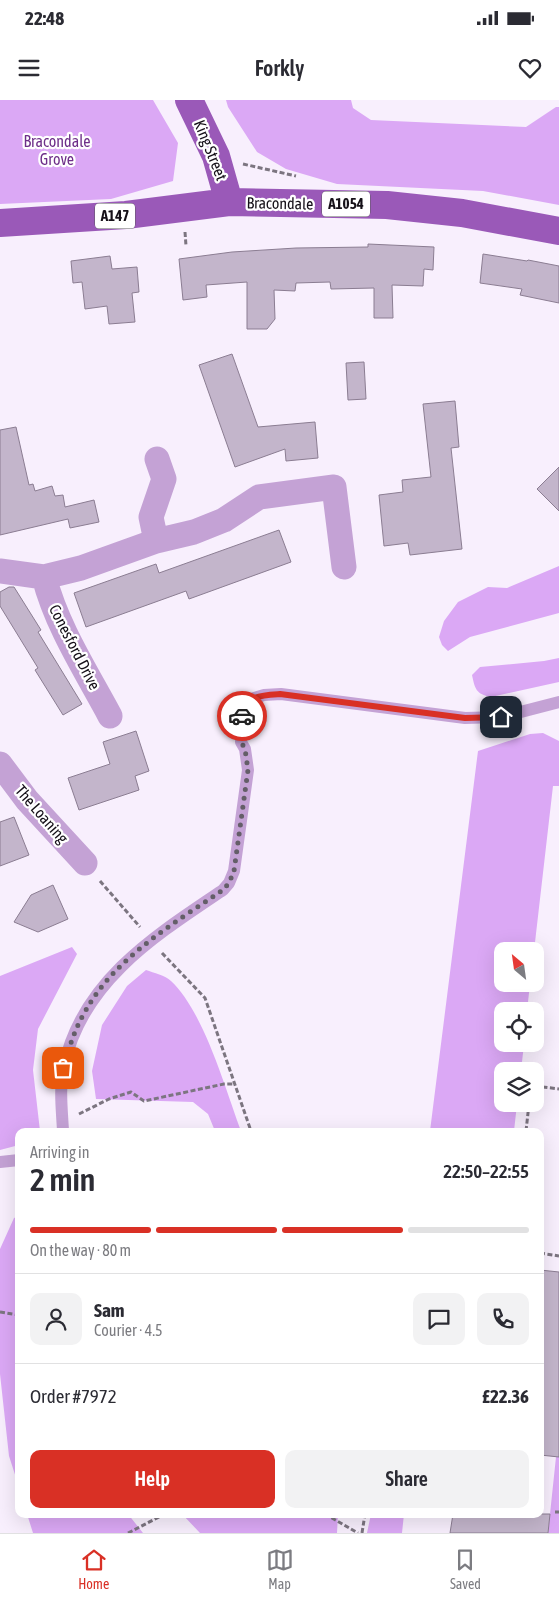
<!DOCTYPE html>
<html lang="en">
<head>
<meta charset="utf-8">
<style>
	:root { --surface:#fff; --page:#f2f2f3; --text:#2b2b33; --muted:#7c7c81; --line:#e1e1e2; --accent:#d93025 }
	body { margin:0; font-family:"Asap Condensed",sans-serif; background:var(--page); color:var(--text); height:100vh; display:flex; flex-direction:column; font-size:19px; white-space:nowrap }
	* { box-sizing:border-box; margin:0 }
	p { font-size:16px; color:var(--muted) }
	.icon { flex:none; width:28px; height:28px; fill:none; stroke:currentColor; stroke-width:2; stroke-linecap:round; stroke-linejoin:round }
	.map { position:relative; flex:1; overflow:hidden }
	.drawer { position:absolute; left:15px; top:1028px; width:529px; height:390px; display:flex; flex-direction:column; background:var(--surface); border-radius:10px; box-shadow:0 5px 20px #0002 }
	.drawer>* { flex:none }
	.needle { width:32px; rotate:331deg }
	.controls { position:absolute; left:494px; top:842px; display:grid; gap:10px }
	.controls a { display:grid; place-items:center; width:50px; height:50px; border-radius:10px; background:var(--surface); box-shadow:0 5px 20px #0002; font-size:25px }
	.pin { position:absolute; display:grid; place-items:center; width:42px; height:42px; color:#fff; margin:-21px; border-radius:10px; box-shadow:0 2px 8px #0006 }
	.courier { position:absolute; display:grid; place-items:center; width:50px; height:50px; margin:-25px; border:4px solid #d93025; border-radius:50%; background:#fff; color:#222; box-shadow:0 1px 6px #0007 }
	.head em { font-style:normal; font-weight:600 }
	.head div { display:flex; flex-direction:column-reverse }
	.head { display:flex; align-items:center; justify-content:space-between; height:85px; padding:0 15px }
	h1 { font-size:32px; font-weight:600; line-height:38px }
	.bar { display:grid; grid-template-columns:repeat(4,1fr); gap:8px 5px; align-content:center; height:60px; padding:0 15px }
	.bar i { height:6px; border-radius:4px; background:var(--line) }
	.bar .selected { background:var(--accent) }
	.bar p { grid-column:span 4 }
	.line { display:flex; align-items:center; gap:12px; padding:0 15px; border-top:1px solid var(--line) }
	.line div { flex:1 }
	.round { display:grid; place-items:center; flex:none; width:52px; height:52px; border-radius:10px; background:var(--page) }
	.cta { display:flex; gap:10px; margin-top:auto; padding:10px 15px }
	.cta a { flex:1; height:58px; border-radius:10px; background:var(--accent); color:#fff; font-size:20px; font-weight:600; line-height:58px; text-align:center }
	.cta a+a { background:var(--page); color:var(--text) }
	.status { display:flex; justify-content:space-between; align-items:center; height:35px; padding:0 25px; background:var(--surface); direction:ltr }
	.status svg { height:14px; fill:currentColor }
	header { display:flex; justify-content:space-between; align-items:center; height:65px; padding:0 15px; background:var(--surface); font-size:22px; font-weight:600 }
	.tab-bar { display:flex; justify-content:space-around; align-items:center; height:70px; border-top:1px solid var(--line); background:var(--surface); font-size:14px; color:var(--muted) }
	.tab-bar a { display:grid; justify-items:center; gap:2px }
	.tab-bar .selected { color:var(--accent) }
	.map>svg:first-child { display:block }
</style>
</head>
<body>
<div class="status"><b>22:48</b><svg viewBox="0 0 49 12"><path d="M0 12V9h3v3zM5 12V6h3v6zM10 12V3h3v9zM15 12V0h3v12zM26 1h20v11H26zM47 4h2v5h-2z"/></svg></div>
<header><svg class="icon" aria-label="menu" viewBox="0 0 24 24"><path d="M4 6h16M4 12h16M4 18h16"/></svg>Forkly<svg class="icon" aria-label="heart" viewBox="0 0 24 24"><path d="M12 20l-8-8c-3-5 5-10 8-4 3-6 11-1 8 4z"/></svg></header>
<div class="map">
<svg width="559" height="1433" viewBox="0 0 559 1433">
	<rect width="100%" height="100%" fill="#f8effd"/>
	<!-- green -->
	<path fill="#dba8f5" d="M 0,0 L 153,0 L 178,43 L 173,81 L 111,99 L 0,104 Z
		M 226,0 L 351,0 L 353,8 L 371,20 L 526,27 L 556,7 L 559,7 L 559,105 L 483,91 L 337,84 L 286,69 L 257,52 L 228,7 Z
		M 559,466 L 559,513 L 470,537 L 448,551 L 442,545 L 439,537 L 444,521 L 458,502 L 488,487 L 507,488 Z
		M 559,558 L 559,582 L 491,597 C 476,594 475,589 472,575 L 480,567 L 544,561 Z
		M 543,633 L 559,641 L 559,686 L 553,686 L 534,851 L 502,851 L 502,884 L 530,884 L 527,911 L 502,911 L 502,944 L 524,944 L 521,971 L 502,971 L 502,1004 L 517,1004 L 514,1031 L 430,1031 L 478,651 L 530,634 Z
		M 72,847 L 77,854 L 38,929 L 33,970 L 40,1031 L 19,1031 L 19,1045 L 0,1050 L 0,876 Z
		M 146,870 C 154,873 165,875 171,881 C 204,912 225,988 241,1031 L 215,1031 L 208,1014 L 193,1002 L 96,999 L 92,971 L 102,925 L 127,886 Z
		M 19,1116 L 19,1387 L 9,1356 L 0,1274 L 0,1149 L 14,1118 Z
		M 556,1357 L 559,1357 L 559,1433 L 548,1433 Z
		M 27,1414 L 128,1414 L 143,1433 L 33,1433 Z
		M 182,1414 L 338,1414 L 337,1433 L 200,1433 Z
		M 371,1414 L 404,1414 L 402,1433 L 367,1433 Z"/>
	<!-- building -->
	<path fill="#c3b5cb" stroke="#8b7d92" d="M 368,144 L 434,147 L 433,170 L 424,169 L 423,186 L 392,185 L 393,218 L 374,218 L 374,188 L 331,189 L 330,182 L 296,183 L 295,191 L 274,190 L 275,219 L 267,229 L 247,229 L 247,182 L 206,185 L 207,197 L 183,200 L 179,159 L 232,152 L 296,148 L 368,147 Z
		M 483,154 L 527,161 L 528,160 L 559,166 L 559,203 L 520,195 L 522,189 L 480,183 Z
		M 110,156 L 112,169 L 137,167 L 139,192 L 132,193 L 135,222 L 109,224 L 107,206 L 85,209 L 82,182 L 73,183 L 71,161 Z
		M 232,254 L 258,327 L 315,322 L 318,358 L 286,361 L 285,349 L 235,367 L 199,265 Z
		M 364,262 L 366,299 L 348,300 L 346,263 Z
		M 455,301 L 459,347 L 451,348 L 462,449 L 410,455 L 408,443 L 384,446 L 379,395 L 403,392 L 402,380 L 431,377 L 423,304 Z
		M 16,327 L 29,385 L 33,384 L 35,391 L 52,386 L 55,396 L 63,395 L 65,407 L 94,400 L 99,422 L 70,428 L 68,419 L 0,435 L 0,330 Z
		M 559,367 L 559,411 L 537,389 Z
		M 279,430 L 291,462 L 189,499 L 186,491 L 86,527 L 74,493 L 156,464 L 159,473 Z
		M 9,487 L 14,487 L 41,530 L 38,532 L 82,604 L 63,615 L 35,570 L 38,568 L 0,506 L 0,492 Z
		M 136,631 L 149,671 L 135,676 L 139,690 L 79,710 L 68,678 L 110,664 L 103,642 Z
		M 14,717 L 29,755 L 0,766 L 0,722 Z
		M 53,785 L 68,819 L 38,832 L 14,822 L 31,795 Z
		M 540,1170 L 559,1172 L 559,1357 L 540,1355 Z
		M 453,1414 L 550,1414 L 548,1433 L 450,1433 Z"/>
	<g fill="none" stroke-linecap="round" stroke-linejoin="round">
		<!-- path -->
		<path stroke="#7c7580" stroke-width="3" stroke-dasharray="5 2.5" stroke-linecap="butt" d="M 243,64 L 296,76
			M 185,132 L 186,146
			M 100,781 L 140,827
			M 162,853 L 205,898 L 251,1031
			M 535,986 L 559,989
			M 79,1014 L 109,999 L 131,992 L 144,1001 L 224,984 L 234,984
			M 526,1031 L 529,1004
			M 540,1153 L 559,1156
			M 0,1212 L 19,1215
			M 555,1412 L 559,1412
			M 325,1414 L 358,1433
			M 128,1433 L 161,1416 L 171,1414
			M 362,1433 L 365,1414"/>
		<!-- lane -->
		<path stroke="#c4a2d5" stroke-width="12" d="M 63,1031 C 62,1011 59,987 64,966 C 82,881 156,835 223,790 L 229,783 L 234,771 L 248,670 L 245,649 L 241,642 L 242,613 L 246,603 L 254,598 L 264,595 L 281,594 L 465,618 L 501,617 L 559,602
			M 0,1062 L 19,1060"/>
		<!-- street -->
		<path stroke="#c4a2d5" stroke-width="25" d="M 156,441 L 151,417 L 164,379 L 157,359
			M 0,471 L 44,477 L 81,468 L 156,441 L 194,432 L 224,420 L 259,397 L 334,387 L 344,467
			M 44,477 C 57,527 86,571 110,616
			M 0,664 L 27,700 L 85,763"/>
		<!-- primary -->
		<path stroke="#9a59b8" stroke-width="28" d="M 189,0 L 216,56 L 229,102
			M 0,123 L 126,115 L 229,102 L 387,105 L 462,113 L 559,131"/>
	</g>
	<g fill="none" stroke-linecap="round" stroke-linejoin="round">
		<!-- done -->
		<path stroke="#645e68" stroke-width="5" stroke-dasharray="0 9" d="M 63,968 C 69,948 75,928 86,910 C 115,858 174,823 223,790 L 229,783 L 234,771 L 248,670 L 245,649 L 241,642 L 242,616"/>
		<!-- route -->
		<path stroke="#d93025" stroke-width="6" d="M 242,616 C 245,595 263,595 280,594 L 465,618 L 501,617"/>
	</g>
	<g text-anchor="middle" stroke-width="4.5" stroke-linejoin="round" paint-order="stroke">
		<!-- shield labels -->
		<g fill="#fff" stroke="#5b585d" stroke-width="1">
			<rect x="322" y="91.5" width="48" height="25" rx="4"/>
			<rect x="95" y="103.5" width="40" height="25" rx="4"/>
		</g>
		<g font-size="15" font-weight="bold" fill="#151018">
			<text x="346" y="109">A1054</text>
			<text x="115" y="121">A147</text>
		</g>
		<!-- park labels -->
		<g font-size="16" fill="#6d2e88" stroke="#fff">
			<text x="57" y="47">Bracondale<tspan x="57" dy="18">Grove</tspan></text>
		</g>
		<!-- street labels -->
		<g font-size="16" fill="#151018" stroke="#fff">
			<text transform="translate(211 50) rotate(68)" y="6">King Street</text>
			<text transform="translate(280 103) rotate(1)" y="6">Bracondale</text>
			<text transform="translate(75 547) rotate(63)" y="6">Conesford Drive</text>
			<text transform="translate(42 714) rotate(49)" y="6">The Loaning</text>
		</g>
	</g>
</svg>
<div class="controls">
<a><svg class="needle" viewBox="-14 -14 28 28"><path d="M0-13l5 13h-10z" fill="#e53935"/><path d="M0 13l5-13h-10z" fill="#7c7c81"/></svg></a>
<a><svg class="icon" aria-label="locate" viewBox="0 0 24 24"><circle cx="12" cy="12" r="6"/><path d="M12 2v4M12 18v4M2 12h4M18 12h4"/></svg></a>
<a><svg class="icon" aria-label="layers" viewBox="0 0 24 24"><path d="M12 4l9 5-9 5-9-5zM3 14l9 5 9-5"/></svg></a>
</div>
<div class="pin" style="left:63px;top:968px;background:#ea580c"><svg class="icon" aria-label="bag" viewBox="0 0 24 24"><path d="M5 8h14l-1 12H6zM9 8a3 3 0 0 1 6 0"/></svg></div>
<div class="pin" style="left:501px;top:617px;background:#1f2937"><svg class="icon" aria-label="home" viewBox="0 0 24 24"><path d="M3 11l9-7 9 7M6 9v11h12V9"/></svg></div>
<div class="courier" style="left:242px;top:616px"><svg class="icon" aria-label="car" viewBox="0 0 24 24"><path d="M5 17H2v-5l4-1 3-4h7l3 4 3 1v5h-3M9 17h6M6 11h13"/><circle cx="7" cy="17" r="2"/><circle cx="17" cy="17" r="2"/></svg></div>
<section class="drawer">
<div class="head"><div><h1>2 min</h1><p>Arriving in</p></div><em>22:50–22:55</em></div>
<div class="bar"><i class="selected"></i><i class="selected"></i><i class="selected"></i><i></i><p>On the way · 80 m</p></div>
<div class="line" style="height:90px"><a class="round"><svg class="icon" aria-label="person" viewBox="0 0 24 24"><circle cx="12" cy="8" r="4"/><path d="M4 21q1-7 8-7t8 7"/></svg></a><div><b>Sam</b><p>Courier · 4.5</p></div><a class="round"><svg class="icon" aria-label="chat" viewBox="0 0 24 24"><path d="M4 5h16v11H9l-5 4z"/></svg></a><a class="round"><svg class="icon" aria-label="phone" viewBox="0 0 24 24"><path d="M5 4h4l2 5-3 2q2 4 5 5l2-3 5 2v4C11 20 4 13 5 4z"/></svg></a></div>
<div class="line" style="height:65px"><div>Order #7972</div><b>£22.36</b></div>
<div class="cta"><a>Help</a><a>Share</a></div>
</section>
</div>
<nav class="tab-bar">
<a class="selected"><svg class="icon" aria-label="home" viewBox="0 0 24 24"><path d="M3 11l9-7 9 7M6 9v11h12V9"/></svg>Home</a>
<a><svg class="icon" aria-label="map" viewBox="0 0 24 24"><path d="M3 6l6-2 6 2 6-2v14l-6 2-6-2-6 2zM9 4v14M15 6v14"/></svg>Map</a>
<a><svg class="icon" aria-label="saved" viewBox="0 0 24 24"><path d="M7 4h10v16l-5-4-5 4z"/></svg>Saved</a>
</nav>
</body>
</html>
